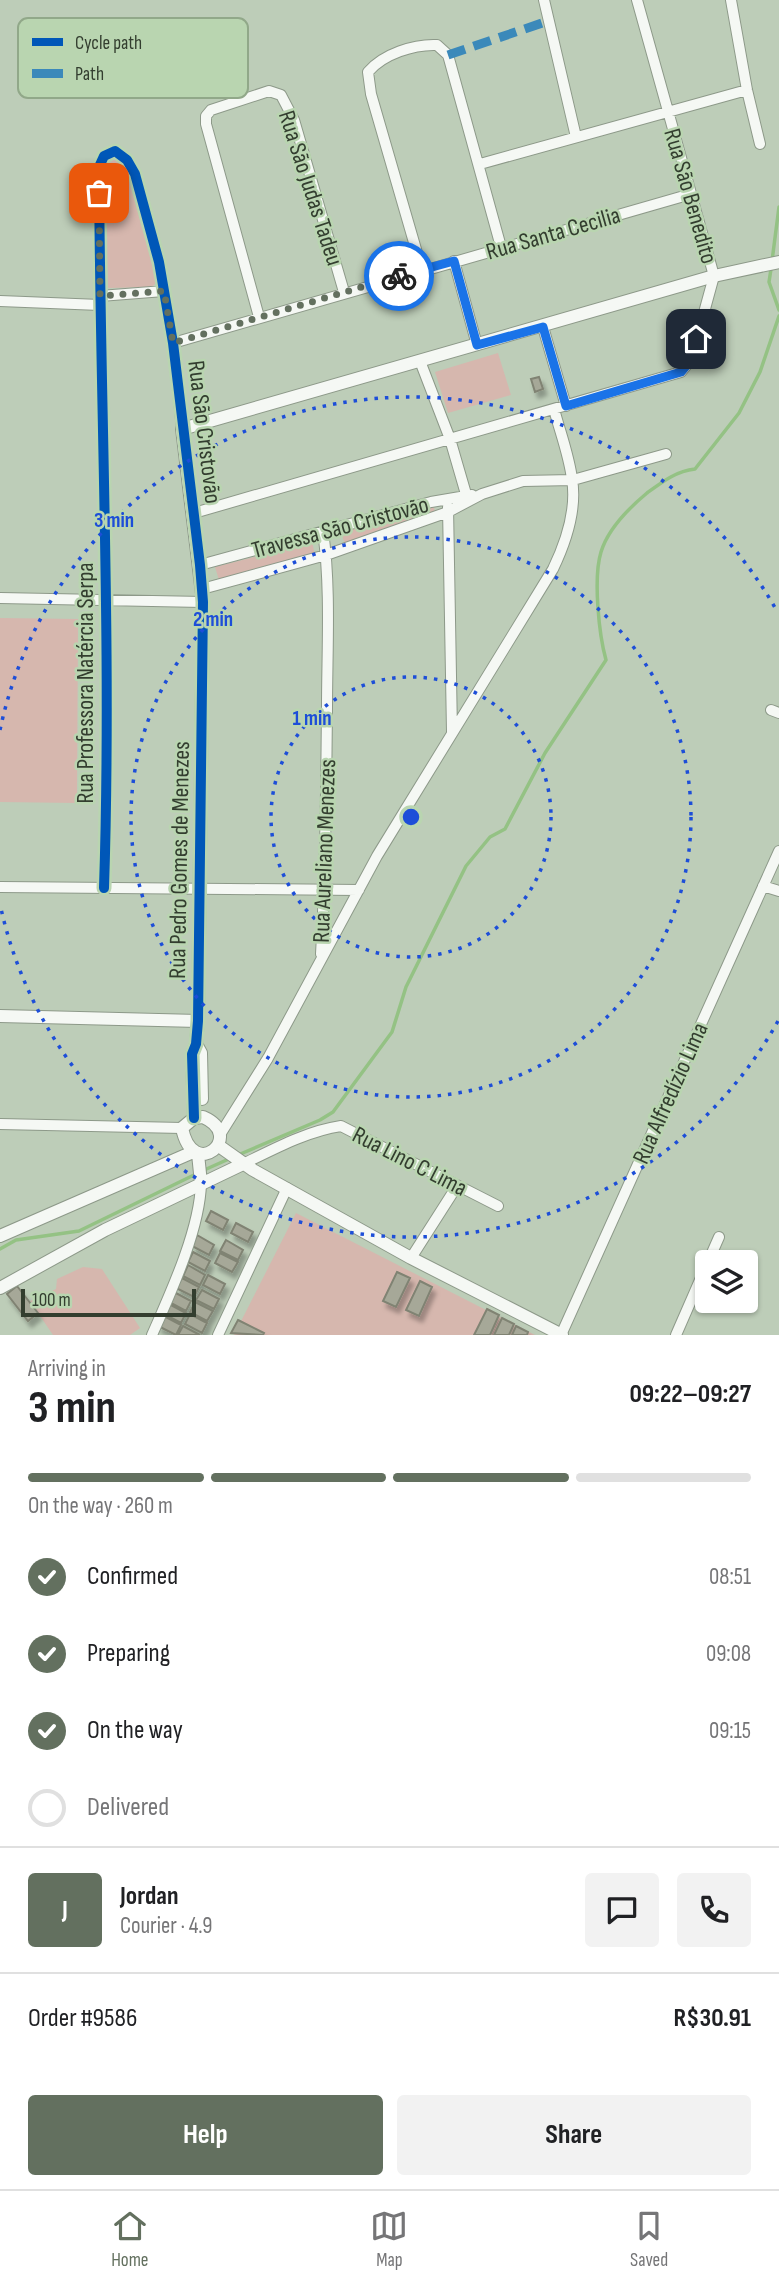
<!DOCTYPE html>
<html lang="en">
<head>
<meta charset="utf-8">
<style>
	:root { --surface:#fff; --page:#f2f2f2; --text:#202124; --muted:#757577; --line:#e0e0e0; --accent:#63705f }
	body { margin:0; font-family:"Sofia Sans Condensed",sans-serif; background:var(--page); color:var(--text); height:100vh; display:flex; flex-direction:column; font-size:26px; white-space:nowrap }
	* { box-sizing:border-box; margin:0 }
	p { font-size:23px; color:var(--muted) }
	.icon { flex:none; width:38px; height:38px; fill:none; stroke:currentColor; stroke-width:2; stroke-linecap:round; stroke-linejoin:round }
	.map { position:relative; height:1335px; overflow:hidden }
	.details { display:flex; flex-direction:column; background:var(--surface); flex:1 }
	.details>* { flex:none }
	.tools { position:absolute; left:695px; top:1250px; display:grid; gap:14px }
	.tools a { display:grid; place-items:center; width:63px; height:63px; border-radius:7px; background:var(--surface); box-shadow:0 2px 5px #0004; font-size:35px }
	.scale { position:absolute; left:21px; bottom:18px; width:175px; box-sizing:border-box; padding-left:7px; border:4px solid #333e2f; border-top:0; font-size:19px; line-height:24px; white-space:nowrap; color:#333e2f; -webkit-text-stroke:5px #b9d5b0; paint-order:stroke }
	.pin { position:absolute; display:grid; place-items:center; width:60px; height:60px; color:#fff; margin:-30px; border-radius:14px; box-shadow:0 4px 10px #0006 }
	.courier { position:absolute; display:grid; place-items:center; width:70px; height:70px; margin:-35px; border:5px solid #1a73e8; border-radius:50%; background:#fff; color:#222; box-shadow:0 2px 9px #0007 }
	.summary em { font-style:normal; font-weight:700 }
	.summary div { display:flex; flex-direction:column-reverse }
	.summary { display:flex; align-items:center; justify-content:space-between; height:119px; padding:0 28px }
	h1 { font-size:46px; font-weight:700; line-height:52px }
	.bar { display:grid; grid-template-columns:repeat(4,1fr); gap:10px 7px; align-content:center; height:84px; padding:0 28px }
	.bar i { height:9px; border-radius:5px; background:var(--line) }
	.bar .active { background:var(--accent) }
	.bar p { grid-column:span 4 }
	.line { display:flex; align-items:center; gap:18px; padding:0 28px; border-top:2px solid var(--line) }
	.line div { flex:1 }
	.round { display:grid; place-items:center; flex:none; width:74px; height:74px; border-radius:7px; background:var(--page) }
	ol { padding:0 28px; list-style:none }
	li { display:flex; align-items:center; gap:21px; height:77px }
	li p { margin-inline-start:auto }
	li .icon { padding:7px; border-radius:50%; background:var(--accent); color:#fff; stroke-width:4 }
	li:last-child { color:var(--muted) }
	li i { width:38px; height:38px; border:4px solid var(--line); border-radius:50% }
	.action { display:flex; gap:14px; margin-top:auto; padding:14px 28px }
	.action a { flex:1; height:80px; border-radius:7px; background:var(--accent); color:#fff; font-size:28px; font-weight:700; line-height:80px; text-align:center }
	.action a+a { background:var(--page); color:var(--text) }
	.dock { display:flex; justify-content:space-around; align-items:center; height:98px; border-top:2px solid var(--line); background:var(--surface); font-size:19px; color:var(--muted) }
	.dock a { display:grid; justify-items:center; gap:4px }
	.dock .active { color:var(--accent) }
	.map>svg:first-child { display:block }
</style>
</head>
<body>
<div class="map">
<svg width="779" height="1335" viewBox="0 0 779 1335">
	<defs>
		<filter id="shadow"><feDropShadow dx="3.5" dy="6" stdDeviation="2" flood-color="#0004"/></filter>
	</defs>
	<rect width="100%" height="100%" fill="#bdcdb8"/>
	<!-- green -->
	<path fill="#d6b7ae" d="M 116,158 L 128,163 L 160,279 L 152,287 L 108,288 L 104,180 L 107,165 Z
		M 498,353 L 511,395 L 448,413 L 435,372 Z
		M 433,504 L 436,515 L 345,544 L 341,533 Z
		M 312,542 L 315,555 L 219,580 L 215,567 Z
		M 0,618 L 78,619 L 77,803 L 0,802 Z
		M 296,1213 L 535,1335 L 234,1335 Z
		M 83,1267 L 102,1269 L 140,1328 L 130,1335 L 53,1335 L 30,1301 L 56,1289 L 57,1279 Z"/>
	<g fill="none" stroke-linecap="round" stroke-linejoin="round">
		<!-- stream -->
		<path stroke="#94c284" stroke-width="3.5" d="M 772,261 L 779,207
			M 771,269 L 769,282 L 779,310
			M 238,1155 L 320,1120 L 333,1112 L 392,1032 L 406,987 L 466,866 L 490,837 L 505,829 L 545,753 L 606,660 C 599,635 593,578 601,552 C 608,529 629,508 647,493 C 662,482 676,471 695,469 L 739,413 L 760,372 L 779,316
			M 202,1171 L 231,1158
			M 0,1249 L 16,1240 L 79,1231 L 196,1174"/>
	</g>
	<!-- building -->
	<path fill="#a6a898" stroke="#808373" stroke-width="2" filter="url(#shadow)" d="M 539,377 L 543,389 L 535,392 L 531,379 Z
		M 211,1211 L 228,1220 L 223,1230 L 206,1221 Z
		M 236,1223 L 253,1232 L 248,1242 L 231,1233 Z
		M 197,1235 L 214,1245 L 209,1255 L 192,1246 Z
		M 226,1240 L 243,1250 L 238,1260 L 220,1251 Z
		M 193,1252 L 210,1261 L 205,1271 L 188,1262 Z
		M 220,1253 L 238,1262 L 232,1272 L 215,1263 Z
		M 188,1265 L 205,1275 L 200,1285 L 183,1276 Z
		M 397,1272 L 410,1278 L 396,1307 L 383,1301 Z
		M 208,1275 L 225,1284 L 220,1294 L 203,1285 Z
		M 182,1278 L 199,1287 L 194,1297 L 176,1288 Z
		M 420,1281 L 432,1287 L 419,1316 L 406,1310 Z
		M 17,1286 L 38,1313 L 28,1321 L 7,1294 Z
		M 202,1290 L 219,1299 L 214,1309 L 196,1300 Z
		M 174,1292 L 191,1301 L 186,1311 L 169,1302 Z
		M 195,1302 L 213,1311 L 207,1321 L 190,1312 Z
		M 169,1304 L 186,1313 L 181,1323 L 164,1314 Z
		M 487,1309 L 499,1315 L 490,1335 L 474,1335 Z
		M 190,1314 L 207,1323 L 202,1333 L 185,1324 Z
		M 164,1316 L 181,1325 L 176,1335 L 158,1326 Z
		M 502,1318 L 514,1324 L 509,1335 L 494,1335 Z
		M 238,1320 L 264,1333 L 263,1335 L 231,1333 Z
		M 183,1326 L 200,1335 L 178,1335 Z
		M 516,1326 L 528,1332 L 527,1335 L 512,1335 Z"/>
	<g fill="none" stroke-linecap="round" stroke-linejoin="round">
		<!-- minor casing -->
		<g stroke="#8d9989" stroke-width="12">
			<path id="minor" d="M 544,0 L 576,137
				M 731,0 L 747,90 L 760,144
				M 480,164 L 747,90
				M 454,261 L 477,345
				M 422,270 L 371,94 L 368,72 C 383,54 414,44 437,45 L 448,55 L 501,247
				M 100,296 L 164,291
				M 0,301 L 100,305
				M 259,317 L 206,124 L 206,116 L 211,110 L 269,91 L 281,95 L 294,120 L 344,292
				M 543,327 L 566,406
				M 173,343 L 691,194
				M 420,361 L 450,439 L 468,501
				M 448,507 L 452,732
				M 194,513 L 681,372 L 691,360 L 714,276 L 637,0
				M 200,565 L 431,502 L 472,495
				M 202,589 L 326,555 L 448,512 L 482,494 L 523,481 L 573,480 L 666,454
				M 0,598 L 203,602
				M 771,710 L 779,713
				M 763,886 L 779,891
				M 0,887 L 359,890
				M 104,888 C 112,647 100,407 99,167 L 104,156 L 115,151 L 127,160 L 135,174 L 159,262 L 173,343 L 182,429
				M 321,954 C 326,872 326,790 327,708 C 327,650 331,589 323,531
				M 0,1124 L 182,1128
				M 221,1133 L 268,1058 L 377,856 L 553,569 C 566,542 577,509 572,479 C 569,455 560,432 554,409
				M 243,1164 C 274,1149 307,1131 341,1126 L 498,1206
				M 411,1258 L 457,1186
				M 708,1262 L 719,1237
				M 152,1335 C 171,1292 200,1229 201,1183
				M 218,1335 L 287,1188
				M 561,1335 L 779,851
				M 676,1335 L 707,1264"/>
		</g>
		<!-- tertiary casing -->
		<g stroke="#8d9989" stroke-width="14">
			<path id="tertiary" d="M 0,1016 L 198,1021
				M 196,1044 L 201,1053 L 202,1099
				M 203,1117 C 247,1136 193,1183 182,1128 L 194,1118 Z
				M 194,1118 L 192,1054 L 196,1044 L 198,1021 L 203,602 L 182,429 L 714,276 L 779,262
				M 219,1146 L 253,1170 L 411,1258 L 562,1335
				M 198,1154 L 201,1183
				M 0,1236 L 193,1152
				M 0,1288 L 105,1230 L 243,1164"/>
		</g>
		<!-- minor -->
		<use href="#minor" stroke="#f5f8f4" stroke-width="10"/>
		<!-- tertiary -->
		<use href="#tertiary" stroke="#f5f8f4" stroke-width="12"/>
		<!-- quiet -->
		<path stroke="#3b89ba" stroke-width="9" stroke-dasharray="18 9" stroke-linecap="butt" d="M 448,55 L 548,21"/>
		<!-- cycleway casing -->
		<g stroke="#b9d5b0" stroke-width="15">
			<path id="cycleway" d="M 104,888 C 112,647 100,407 99,167 L 104,156 L 115,151 L 127,160 L 135,174 L 159,262 L 173,343 L 200,565 L 203,602 L 198,1021 L 196,1044 L 192,1054 L 194,1118"/>
		</g>
		<!-- cycleway -->
		<use href="#cycleway" stroke="#0057b8" stroke-width="10"/>
	</g>
	<g fill="none" stroke-linecap="round" stroke-linejoin="round">
		<!-- done -->
		<path stroke="#63705f" stroke-width="7" stroke-dasharray="0 12.6" d="M 99,193 L 100,296 L 164,291 L 173,343 L 399,276"/>
		<!-- route -->
		<path stroke="#1a73e8" stroke-width="9" d="M 399,276 L 454,261 L 477,345 L 543,327 L 566,406 L 681,372 L 691,360 L 696,339"/>
	</g>
	<!-- distance rings -->
	<g fill="none" stroke="#1d4ed8" stroke-width="3.5" stroke-dasharray="3.5 7">
		<circle cx="411" cy="817" r="140"/>
		<circle cx="411" cy="817" r="280"/>
		<path d="M778 1021A420 420 0 0 1 0 904M0 730A420 420 0 0 1 778 613"/>
	</g>
	<g text-anchor="middle" stroke-width="5" stroke-linejoin="round" paint-order="stroke">
		<!-- street labels -->
		<g font-size="24" fill="#333e2f" stroke="#b9d5b0">
			<text transform="translate(311 188) rotate(72)" y="8">Rua São Judas Tadeu</text>
			<text transform="translate(691 196) rotate(74)" y="8">Rua São Benedito</text>
			<text transform="translate(553 233) rotate(-16)" y="8">Rua Santa Cecilia</text>
			<text transform="translate(205 432) rotate(83)" y="8">Rua São Cristovão</text>
			<text transform="translate(340 527) rotate(-15)" y="8">Travessa São Cristovão</text>
			<text transform="translate(85 683) rotate(-90)" y="8">Rua Professora Natércia Serpa</text>
			<text transform="translate(324 851) rotate(-88)" y="8">Rua Aureliano Menezes</text>
			<text transform="translate(179 860) rotate(-89)" y="8">Rua Pedro Gomes de Menezes</text>
			<text transform="translate(670 1093) rotate(-66)" y="8">Rua Alfredízio Lima</text>
			<text transform="translate(410 1161) rotate(27)" y="8">Rua Lino C Lima</text>
		</g>
	</g>
	<!-- legend -->
	<rect x="18" y="18" width="230" height="80" rx="10" fill="#b9d5b0" stroke="#91a889" stroke-width="2"/>
	<rect x="32" y="38" width="31" height="8" fill="#0057b8"/>
	<rect x="32" y="69" width="31" height="9" fill="#3b89ba"/>
	<g font-size="19" fill="#333e2f">
		<text x="75" y="49">Cycle path</text>
		<text x="75" y="80">Path</text>
	</g>
	<circle cx="411" cy="817" r="10" fill="#1d4ed8" stroke="#b9d5b0" stroke-width="3.5"/>
	<g font-size="21" text-anchor="middle" font-weight="bold" fill="#1d4ed8" stroke="#b9d5b0" stroke-width="5" stroke-linejoin="round" paint-order="stroke">
		<text x="114" y="527">3 min</text>
		<text x="213" y="626">2 min</text>
		<text x="312" y="725">1 min</text>
	</g>
</svg>
<div class="tools">
<a><svg class="icon" aria-label="layers" viewBox="0 0 24 24"><path d="M12 4l9 5-9 5-9-5zM3 14l9 5 9-5"/></svg></a>
</div>
<div class="scale">100 m</div>
<div class="pin" style="left:99px;top:193px;background:#ea580c"><svg class="icon" aria-label="bag" viewBox="0 0 24 24"><path d="M5 8h14l-1 12H6zM9 8a3 3 0 0 1 6 0"/></svg></div>
<div class="pin" style="left:696px;top:339px;background:#1f2937"><svg class="icon" aria-label="home" viewBox="0 0 24 24"><path d="M3 11l9-7 9 7M6 9v11h12V9"/></svg></div>
<div class="courier" style="left:399px;top:276px"><svg class="icon" aria-label="bike" viewBox="0 0 24 24"><circle cx="6" cy="16" r="4"/><circle cx="18" cy="16" r="4"/><path d="M6 16l4-8h5l3 8M10 8l3 8H6M13 5h3"/></svg></div>
</div>
<section class="details">
<div class="summary"><div><h1>3 min</h1><p>Arriving in</p></div><em>09:22–09:27</em></div>
<div class="bar"><i class="active"></i><i class="active"></i><i class="active"></i><i></i><p>On the way · 260 m</p></div>
<ol>
<li><svg class="icon" aria-label="check" viewBox="0 0 24 24"><path d="M5 12l5 5 9-10"/></svg>Confirmed<p>08:51</p></li>
<li><svg class="icon" aria-label="check" viewBox="0 0 24 24"><path d="M5 12l5 5 9-10"/></svg>Preparing<p>09:08</p></li>
<li><svg class="icon" aria-label="check" viewBox="0 0 24 24"><path d="M5 12l5 5 9-10"/></svg>On the way<p>09:15</p></li>
<li><i></i>Delivered</li>
</ol>
<div class="line" style="height:126px"><b class="round" style="background:var(--accent);color:#fff">J</b><div><b>Jordan</b><p>Courier · 4.9</p></div><a class="round"><svg class="icon" aria-label="chat" viewBox="0 0 24 24"><path d="M4 5h16v11H9l-5 4z"/></svg></a><a class="round"><svg class="icon" aria-label="phone" viewBox="0 0 24 24"><path d="M5 4h4l2 5-3 2q2 4 5 5l2-3 5 2v4C11 20 4 13 5 4z"/></svg></a></div>
<div class="line" style="height:91px"><div>Order #9586</div><b>R$30.91</b></div>
<div class="action"><a>Help</a><a>Share</a></div>
</section>
<nav class="dock">
<a class="active"><svg class="icon" aria-label="home" viewBox="0 0 24 24"><path d="M3 11l9-7 9 7M6 9v11h12V9"/></svg>Home</a>
<a><svg class="icon" aria-label="map" viewBox="0 0 24 24"><path d="M3 6l6-2 6 2 6-2v14l-6 2-6-2-6 2zM9 4v14M15 6v14"/></svg>Map</a>
<a><svg class="icon" aria-label="saved" viewBox="0 0 24 24"><path d="M7 4h10v16l-5-4-5 4z"/></svg>Saved</a>
</nav>
</body>
</html>
